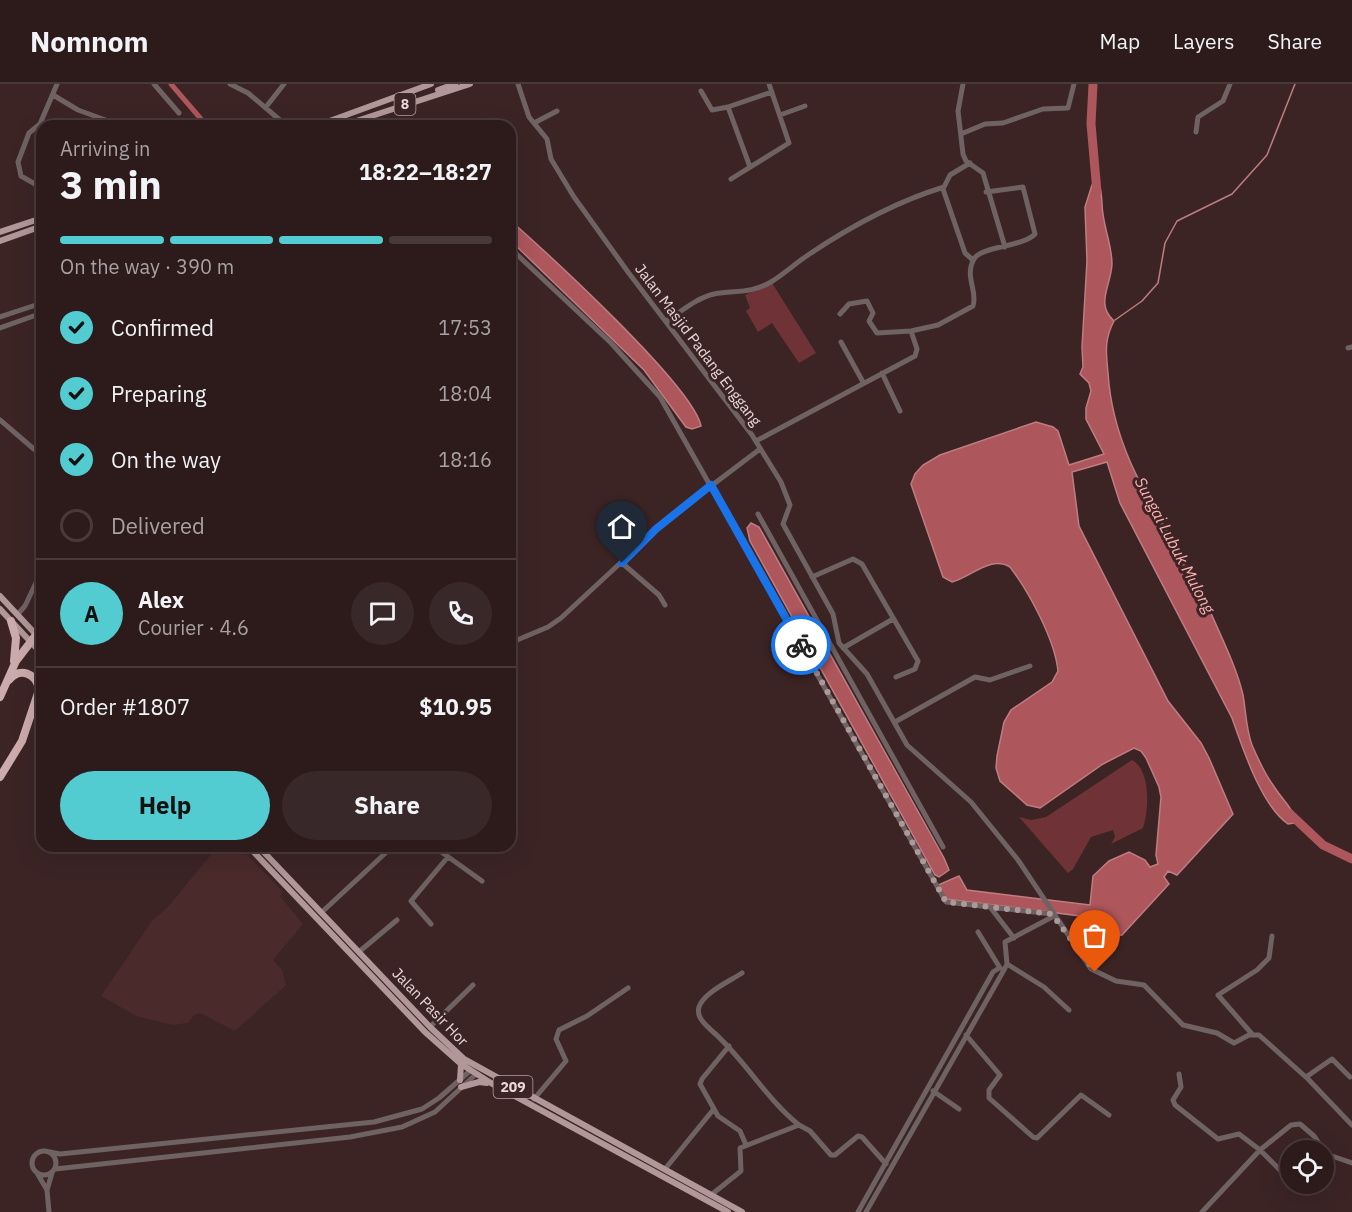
<!DOCTYPE html>
<html lang="en">
<head>
<meta charset="utf-8">
<style>
	:root { --surface:#2d1b1c; --page:#392829; --text:#f1f3f6; --muted:#a7a1a3; --line:#48393b; --accent:#52ccd0 }
	body { margin:0; font-family:"IBM Plex Sans",sans-serif; background:var(--page); color:var(--text); height:100vh; display:flex; flex-direction:column; font-size:22px; white-space:nowrap }
	* { box-sizing:border-box; margin:0 }
	p { font-size:20px; color:var(--muted) }
	.icon { flex:none; width:33px; height:33px; fill:none; stroke:currentColor; stroke-width:2; stroke-linecap:round; stroke-linejoin:round }
	.map { position:relative; flex:1; overflow:hidden }
	.drawer { position:absolute; left:36px; top:36px; width:480px; height:732px; display:flex; flex-direction:column; background:var(--surface); border-radius:18px; box-shadow:0 6px 24px #0002,0 0 0 2px var(--line) }
	.drawer>* { flex:none }
	.fabs { position:absolute; left:1280px; top:1056px; display:grid; gap:12px }
	.fabs a { display:grid; place-items:center; width:54px; height:54px; border-radius:50%; background:var(--surface); box-shadow:0 6px 24px #0002,0 0 0 2px var(--line); font-size:30px }
	.pin { position:absolute; display:grid; place-items:center; width:51px; height:51px; color:#fff; margin:-62px -26px; border-radius:50% 50% 50% 0; rotate:-45deg; box-shadow:0 0 6px #0007 }
	.pin .icon { rotate:45deg }
	.courier { position:absolute; display:grid; place-items:center; width:60px; height:60px; margin:-30px; border:4px solid #1a73e8; border-radius:50%; background:#fff; color:#222; box-shadow:0 2px 8px #0007 }
	.overview em { font-style:normal; font-weight:800 }
	.overview div { display:flex; flex-direction:column-reverse }
	.overview { display:flex; align-items:center; justify-content:space-between; height:102px; padding:0 24px }
	h1 { font-size:39px; font-weight:800; line-height:45px }
	.bar { display:grid; grid-template-columns:repeat(4,1fr); gap:9px 6px; align-content:center; height:72px; padding:0 24px }
	.bar i { height:8px; border-radius:4px; background:var(--line) }
	.bar .active { background:var(--accent) }
	.bar p { grid-column:span 4 }
	.line { display:flex; align-items:center; gap:15px; padding:0 24px; border-top:2px solid var(--line) }
	.line div { flex:1 }
	.round { display:grid; place-items:center; flex:none; width:63px; height:63px; border-radius:32px; background:var(--page) }
	ol { padding:0 24px; list-style:none }
	li { display:flex; align-items:center; gap:18px; height:66px }
	li p { margin-inline-start:auto }
	li .icon { padding:6px; border-radius:50%; background:var(--accent); color:#111; stroke-width:4 }
	li:last-child { color:var(--muted) }
	li i { width:33px; height:33px; border:3px solid var(--line); border-radius:50% }
	.button { display:flex; gap:12px; margin-top:auto; padding:12px 24px }
	.button a { flex:1; height:69px; border-radius:36px; background:var(--accent); color:#111; font-size:24px; font-weight:800; line-height:69px; text-align:center }
	.button a+a { background:var(--page); color:var(--text) }
	header { display:flex; align-items:center; gap:36px; box-sizing:border-box; height:84px; padding:0 30px; background:var(--surface); border-bottom:2px solid var(--line) }
	header strong { font-size:28px }
	nav { display:flex; gap:33px; margin-inline-start:auto; font-size:21px }
	.map>svg:first-child { display:block }
</style>
</head>
<body>
<header>
<strong>Nomnom</strong>
<nav><a>Map</a><a>Layers</a><a>Share</a></nav>
</header>
<div class="map">
<svg width="1352" height="1128" viewBox="0 0 1352 1128">
	<rect width="100%" height="100%" fill="#3c2425"/>
	<!-- built -->
	<path fill="#4a2a2b" d="M 218,762 L 239,762 L 283,808 L 280,812 L 303,840 L 273,876 L 282,886 L 286,901 L 235,947 L 200,929 L 194,931 L 188,939 L 173,941 L 136,932 L 101,912 L 152,837 L 168,823 Z"/>
	<!-- green -->
	<path fill="#6f3337" d="M 772,199 L 816,269 L 799,279 L 772,239 L 758,248 L 746,227 L 750,224 L 745,211 Z
		M 1132,676 C 1151,686 1149,726 1143,744 L 1111,760 L 1115,753 L 1113,746 L 1091,753 L 1073,785 L 1068,789 L 1019,733 L 1031,736 L 1046,733 Z"/>
	<!-- water -->
	<path fill="#ad565b" stroke="#bf7d80" stroke-width="1.5" d="M 1097,97 C 1102,103 1101,111 1102,119 C 1102,140 1112,160 1112,180 C 1111,202 1095,220 1114,237 C 1104,256 1106,268 1108,289 C 1114,383 1171,442 1208,522 C 1220,551 1236,581 1243,611 C 1246,628 1246,645 1252,661 C 1258,675 1264,689 1273,701 C 1280,713 1291,722 1296,735 L 1294,739 L 1288,740 C 1261,721 1243,665 1232,634 L 1120,419 L 1107,378 L 1072,388 L 1079,442 L 1168,617 L 1201,659 L 1209,674 L 1233,730 L 1177,791 L 1168,787 L 1164,793 L 1169,800 L 1122,851 L 1111,852 L 1111,861 L 1100,857 L 1088,833 L 946,815 L 938,801 L 959,792 L 967,806 L 1090,821 L 1093,792 L 1109,777 L 1129,768 L 1145,776 L 1150,783 L 1158,780 L 1156,771 L 1161,713 L 1159,703 L 1146,674 L 1141,667 L 1134,664 L 1103,680 L 1040,724 L 1027,721 L 1000,697 L 996,684 L 997,672 L 1004,638 L 1011,626 L 1052,598 L 1058,587 C 1055,556 1029,508 1010,483 C 991,471 971,493 952,498 L 943,493 L 911,400 L 915,390 L 923,381 L 940,371 L 1036,338 L 1053,343 L 1058,347 L 1069,381 L 1104,370 L 1086,335 L 1086,324 L 1091,307 L 1089,299 L 1080,290 L 1083,283 L 1082,263 L 1087,177 L 1085,123 L 1092,101 Z
		M 510,136 C 547,169 693,302 701,342 L 692,345 L 686,343 L 644,286 L 510,156 Z
		M 751,439 L 759,443 L 944,774 L 949,786 L 939,793 L 935,791 L 750,457 L 747,444 Z"/>
	<g fill="none" stroke-linecap="round" stroke-linejoin="round">
		<!-- stream -->
		<path stroke="#bf7d80" stroke-width="1.5" d="M 1115,236 L 1142,217 L 1158,199 L 1165,159 L 1177,137 L 1232,110 L 1267,71 L 1295,0"/>
		<!-- canal -->
		<path stroke="#ad565b" stroke-width="5" d="M 171,0 L 207,42"/>
		<!-- river -->
		<path stroke="#ad565b" stroke-width="9" d="M 1093,0 L 1091,40 L 1097,108
			M 1289,729 L 1323,761 L 1352,775"/>
		<!-- minor -->
		<path stroke="#6f6262" stroke-width="5" d="M 154,0 L 179,29
			M 230,0 L 248,9 L 287,42
			M 518,0 L 529,33 L 547,55 L 551,75 L 574,113 L 628,188 L 752,351 L 781,398 L 790,421 L 783,440 L 833,530 L 839,559 L 867,590 L 907,661 L 971,718 L 1018,776 L 1091,885 L 1116,897 L 1144,901 L 1183,941 L 1217,949 L 1234,959 L 1249,951 L 1259,951 L 1308,995 L 1352,1041
			M 963,0 L 958,27 L 963,70 L 966,77 L 983,89 L 1005,163
			M 701,7 L 712,26 L 728,23 L 750,83
			M 53,11 L 78,26 L 122,42
			M 266,23 L 284,0
			M 728,23 L 772,8
			M 780,31 L 805,22
			M 534,39 L 557,27
			M 1196,48 L 1198,33 L 1223,17 L 1230,0
			M 961,50 L 985,40 L 1003,39 L 1043,25 L 1068,24 L 1074,0
			M 970,79 L 950,91 L 943,105 L 965,169 L 973,176
			M 731,95 L 789,59 L 769,0
			M 42,104 L 21,92 L 18,78 L 29,49 L 40,40 L 57,0
			M 510,164 L 611,259 L 660,313 L 946,818 L 990,823 L 1014,854
			M 840,230 L 849,220 L 867,217 L 873,229 L 869,237 L 877,249 L 911,247
			M 0,233 L 42,219
			M 666,237 C 681,228 696,214 714,210 C 736,206 750,210 771,198 C 784,190 796,179 808,171 C 851,142 895,118 944,103
			M 0,244 L 42,229
			M 841,258 L 863,298
			M 1348,264 L 1352,263
			M 882,289 L 900,327
			M 0,336 L 42,372
			M 756,357 L 915,272 L 917,265 L 911,247 L 938,241 L 973,222 C 978,207 964,192 974,175 C 981,162 1023,163 1035,150 L 1023,103 L 986,108
			M 758,430 L 943,763
			M 622,479 L 659,511 L 665,521
			M 812,493 L 853,475 L 862,480 L 918,577 L 915,585 L 896,593
			M 17,531 L 25,522 L 42,486
			M 510,559 L 548,543 L 561,534 L 670,433 L 760,365
			M 843,564 L 893,535
			M 895,638 L 975,593 L 990,596 L 1030,582
			M 433,762 L 482,797
			M 990,823 L 1052,830
			M 322,828 L 393,762
			M 431,840 L 411,817 L 447,774
			M 978,848 L 1000,884
			M 360,867 L 397,836
			M 1007,880 L 1044,903 L 1069,926
			M 430,943 L 473,901
			M 1252,950 L 1218,911 L 1257,886 L 1269,874 L 1272,852
			M 966,951 L 1000,991 L 989,1006 L 989,1014 L 1033,1053 L 1037,1054 L 1081,1011 L 1109,1031
			M 729,962 L 702,995 L 700,1000 L 718,1032 L 740,1047 L 746,1061
			M 1179,990 L 1181,1003 L 1173,1016 L 1175,1021 L 1218,1055 L 1239,1050 L 1260,1066 L 1291,1041 L 1300,1040 L 1314,1052 L 1326,1070 L 1352,1079
			M 1306,993 L 1332,975 L 1350,993
			M 933,1007 L 959,1025
			M 534,1015 L 566,977 L 556,955 L 559,946 L 587,932 L 628,904
			M 799,1041 L 810,1047 L 831,1071 L 835,1071 L 858,1052 L 862,1053 L 886,1080
			M32 1079a12 12 0 1 1 24 0a12 12 0 1 1-24 0Z
			M 50,1068 L 60,1070 L 374,1038 L 422,1025 L 439,1014 L 471,986
			M 55,1085 L 350,1053 L 402,1043 L 435,1028 L 476,990
			M 665,1085 L 713,1026
			M 37,1089 L 47,1106
			M 1295,1100 L 1301,1100
			M 711,1111 L 741,1087 L 740,1064 L 799,1041 C 765,1014 744,974 711,946 C 705,940 696,933 699,923 C 703,909 730,897 742,889
			M 49,1128 L 47,1106 L 52,1089
			M 858,1128 L 993,888 L 999,884
			M 866,1128 L 1004,886 L 1007,880 L 1005,858 L 1054,832
			M 1202,1128 L 1260,1066 L 1290,1096"/>
		<!-- major -->
		<path stroke="#b19797" stroke-width="6" d="M 438,6 L 455,0
			M 316,42 L 431,0
			M 341,42 L 470,0
			M 0,148 L 42,134
			M 0,157 L 42,142
			M 0,512 L 42,557
			M 0,525 L 42,570
			M 248,762 L 425,948 L 461,980 L 491,999 L 728,1128
			M 258,762 L 430,943 L 464,975 L 742,1128
			M 460,996 L 461,980
			M 461,1003 L 479,998 L 487,999"/>
		<!-- highway -->
		<path stroke="#cbabab" stroke-width="8" d="M 11,537 L 16,554 L 14,577
			M 9,596 C 20,583 36,589 39,605
			M 0,613 L 16,577 L 36,551
			M 0,693 L 22,657 L 42,597"/>
	</g>
	<g fill="none" stroke-linecap="round" stroke-linejoin="round">
		<!-- done -->
		<path stroke="#ac9999" stroke-width="6" stroke-dasharray="0 10.8" d="M 801,561 L 946,818 L 1052,830 L 1095,888"/>
		<!-- route -->
		<path stroke="#1a73e8" stroke-width="8" d="M 622,479 L 656,445 L 711,401 L 801,561"/>
	</g>
	<g text-anchor="middle" stroke-width="6" stroke-linejoin="round" paint-order="stroke">
		<!-- shield labels -->
		<g fill="#3c2425" stroke="#b5a2a2" stroke-width="1.5">
			<rect x="394.5" y="9" width="21" height="22" rx="4.5"/>
			<rect x="493.5" y="992" width="39" height="22" rx="4.5"/>
		</g>
		<g font-size="14" font-weight="bold" fill="#e9d8d8">
			<text x="405" y="25">8</text>
			<text x="513" y="1008">209</text>
		</g>
		<!-- street labels -->
		<g font-size="15" fill="#e9d8d8" stroke="#3c2425">
			<text transform="translate(698 261) rotate(53)" y="5">Jalan Masjid Padang Enggang</text>
			<text transform="translate(430 923) rotate(46)" y="5">Jalan Pasir Hor</text>
		</g>
		<!-- water labels -->
		<g font-size="16" font-style="italic" fill="#fcb2b3" stroke="#3c2425">
			<text transform="translate(1175 461) rotate(62)" y="6">Sungai Lubuk Mulong</text>
		</g>
	</g>
</svg>
<div class="fabs">
<a><svg class="icon" aria-label="locate" viewBox="0 0 24 24"><circle cx="12" cy="12" r="6"/><path d="M12 2v4M12 18v4M2 12h4M18 12h4"/></svg></a>
</div>
<div class="pin" style="left:1095px;top:888px;background:#ea580c"><svg class="icon" aria-label="bag" viewBox="0 0 24 24"><path d="M5 8h14l-1 12H6zM9 8a3 3 0 0 1 6 0"/></svg></div>
<div class="pin" style="left:622px;top:479px;background:#1f2937"><svg class="icon" aria-label="home" viewBox="0 0 24 24"><path d="M3 11l9-7 9 7M6 9v11h12V9"/></svg></div>
<div class="courier" style="left:801px;top:561px"><svg class="icon" aria-label="bike" viewBox="0 0 24 24"><circle cx="6" cy="16" r="4"/><circle cx="18" cy="16" r="4"/><path d="M6 16l4-8h5l3 8M10 8l3 8H6M13 5h3"/></svg></div>
<section class="drawer">
<div class="overview"><div><h1>3 min</h1><p>Arriving in</p></div><em>18:22–18:27</em></div>
<div class="bar"><i class="active"></i><i class="active"></i><i class="active"></i><i></i><p>On the way · 390 m</p></div>
<ol>
<li><svg class="icon" aria-label="check" viewBox="0 0 24 24"><path d="M5 12l5 5 9-10"/></svg>Confirmed<p>17:53</p></li>
<li><svg class="icon" aria-label="check" viewBox="0 0 24 24"><path d="M5 12l5 5 9-10"/></svg>Preparing<p>18:04</p></li>
<li><svg class="icon" aria-label="check" viewBox="0 0 24 24"><path d="M5 12l5 5 9-10"/></svg>On the way<p>18:16</p></li>
<li><i></i>Delivered</li>
</ol>
<div class="line" style="height:108px"><b class="round" style="background:var(--accent);color:#111">A</b><div><b>Alex</b><p>Courier · 4.6</p></div><a class="round"><svg class="icon" aria-label="chat" viewBox="0 0 24 24"><path d="M4 5h16v11H9l-5 4z"/></svg></a><a class="round"><svg class="icon" aria-label="phone" viewBox="0 0 24 24"><path d="M5 4h4l2 5-3 2q2 4 5 5l2-3 5 2v4C11 20 4 13 5 4z"/></svg></a></div>
<div class="line" style="height:78px"><div>Order #1807</div><b>$10.95</b></div>
<div class="button"><a>Help</a><a>Share</a></div>
</section>
</div>
</body>
</html>
